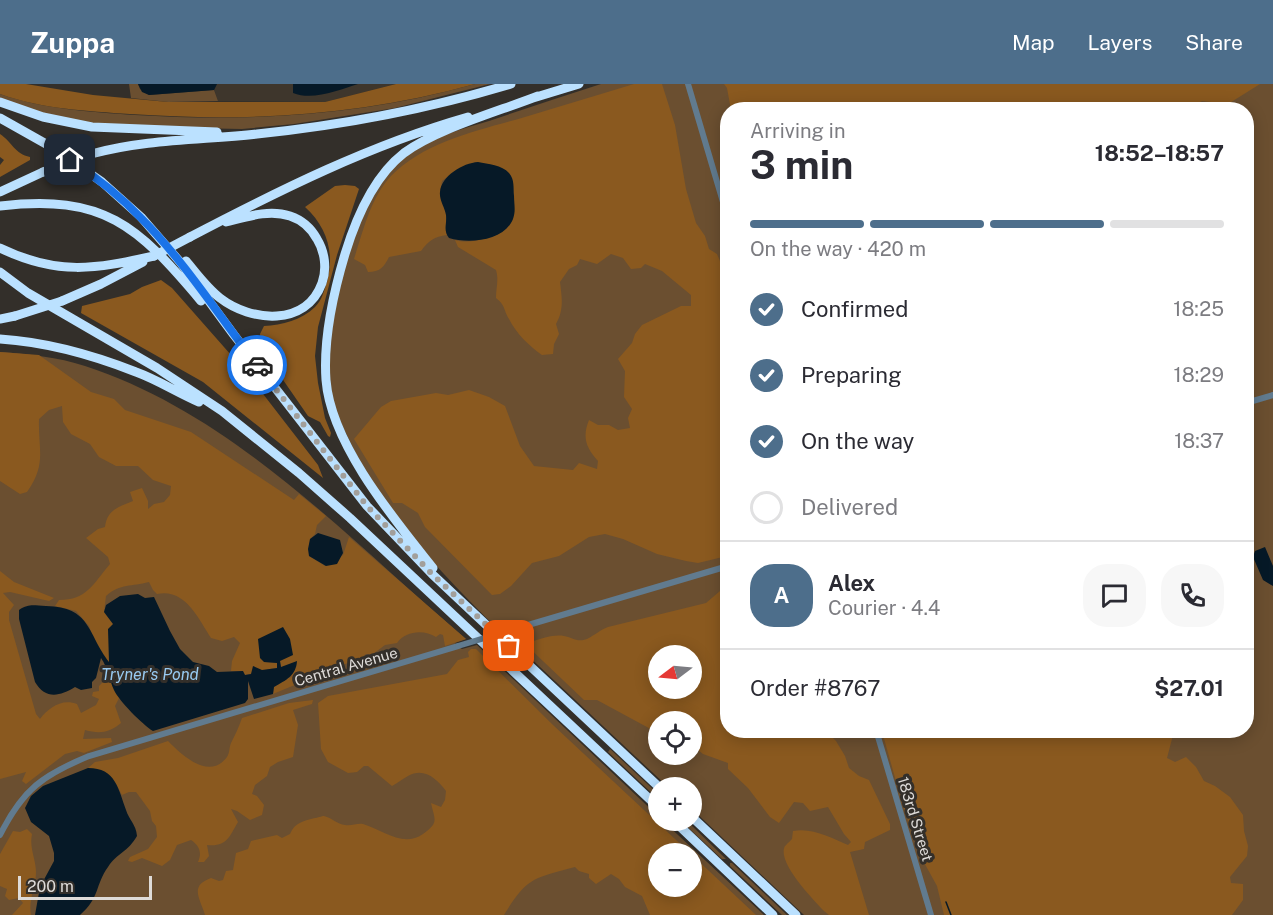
<!DOCTYPE html>
<html lang="en">
<head>
<meta charset="utf-8">
<style>
	:root { --surface:#fff; --page:#f7f7f7; --text:#2b2b33; --muted:#7c7c81; --line:#e1e1e2; --accent:#4d6e8b }
	body { margin:0; font-family:"Public Sans",sans-serif; background:var(--page); color:var(--text); height:100vh; display:flex; flex-direction:column; font-size:22px; white-space:nowrap }
	* { box-sizing:border-box; margin:0 }
	p { font-size:20px; color:var(--muted) }
	.icon { flex:none; width:33px; height:33px; fill:none; stroke:currentColor; stroke-width:2; stroke-linecap:round; stroke-linejoin:round }
	.map { position:relative; flex:1; overflow:hidden }
	.side { position:absolute; left:720px; top:18px; width:534px; height:636px; display:flex; flex-direction:column; background:var(--surface); border-radius:24px; box-shadow:0 3px 15px #0003 }
	.side>* { flex:none }
	.needle { width:39px; rotate:254deg }
	.controls { position:absolute; left:648px; top:561px; display:grid; gap:12px }
	.controls a { display:grid; place-items:center; width:54px; height:54px; border-radius:50%; background:var(--surface); box-shadow:0 3px 15px #0003; font-size:30px }
	.scale { position:absolute; left:18px; bottom:15px; width:134px; box-sizing:border-box; padding-left:6px; border:3px solid #dedbd8; border-top:0; font-size:16px; line-height:21px; white-space:nowrap; color:#dedbd8; -webkit-text-stroke:4px #332f2a; paint-order:stroke }
	.pin { position:absolute; display:grid; place-items:center; width:51px; height:51px; color:#fff; margin:-26px; border-radius:12px; box-shadow:0 3px 9px #0006 }
	.courier { position:absolute; display:grid; place-items:center; width:60px; height:60px; margin:-30px; border:4px solid #1a73e8; border-radius:50%; background:#fff; color:#222; box-shadow:0 2px 8px #0007 }
	.headline em { font-style:normal; font-weight:700 }
	.headline div { display:flex; flex-direction:column-reverse }
	.headline { display:flex; align-items:center; justify-content:space-between; height:102px; padding:0 30px }
	h1 { font-size:39px; font-weight:700; line-height:45px }
	.bar { display:grid; grid-template-columns:repeat(4,1fr); gap:9px 6px; align-content:center; height:72px; padding:0 30px }
	.bar i { height:8px; border-radius:4px; background:var(--line) }
	.bar .active { background:var(--accent) }
	.bar p { grid-column:span 4 }
	.line { display:flex; align-items:center; gap:15px; padding:0 30px; border-top:2px solid var(--line) }
	.line div { flex:1 }
	.round { display:grid; place-items:center; flex:none; width:63px; height:63px; border-radius:24px; background:var(--page) }
	ol { padding:0 30px; list-style:none }
	li { display:flex; align-items:center; gap:18px; height:66px }
	li p { margin-inline-start:auto }
	li .icon { padding:6px; border-radius:50%; background:var(--accent); color:#fff; stroke-width:4 }
	li:last-child { color:var(--muted) }
	li i { width:33px; height:33px; border:3px solid var(--line); border-radius:50% }
	header { display:flex; align-items:center; gap:36px; box-sizing:border-box; height:84px; padding:0 30px; background:var(--accent); color:#fff }
	header strong { font-size:28px }
	nav { display:flex; gap:33px; margin-inline-start:auto; font-size:21px }
	.map>svg:first-child { display:block }
</style>
</head>
<body>
<header>
<strong>Zuppa</strong>
<nav><a>Map</a><a>Layers</a><a>Share</a></nav>
</header>
<div class="map">
<svg width="1273" height="831" viewBox="0 0 1273 831">
	<rect width="100%" height="100%" fill="#332f2a"/>
	<!-- built -->
	<path fill="#3e362c" d="M 217,0 L 396,0 L 325,18 L 218,17 L 214,6 Z"/>
	<!-- green -->
	<path fill="#6b4f30" fill-rule="evenodd" d="M 129,0 L 138,0 L 140,5 L 149,11 L 214,6 L 218,17 L 168,18 L 131,14 Z
		M 475,0 L 490,0 L 395,24 L 294,40 L 242,45 L 143,43 L 67,37 L 0,16 L 0,10 C 43,25 90,28 135,31 C 252,38 361,32 475,0 Z
		M 601,0 L 1273,0 L 1273,831 L 804,831 L 692,725 L 692,704 L 668,703 L 507,552 L 521,547 L 515,541 L 499,546 C 442,491 388,433 352,362 C 344,344 334,327 331,307 C 324,263 334,215 348,173 C 361,134 375,94 410,69 C 433,52 462,45 489,37 C 527,24 564,12 601,0 ZM 728,26 L 1246,26 L 1246,646 L 728,646 ZM 658,572 L 692,572 L 692,604 L 658,604 ZM 658,638 L 692,638 L 692,670 L 658,670 Z
		M 0,268 C 28,270 58,273 85,282 C 235,331 348,455 466,555 L 455,559 L 462,565 L 477,561 L 658,732 L 658,736 L 663,737 L 764,831 L 0,831 ZM 658,770 L 692,770 L 692,802 L 658,802 Z
		M 610,665 L 658,710 L 658,715 L 608,668 Z
		M 681,737 L 687,737 L 726,775 L 722,775 Z
		M 730,779 L 732,779 L 787,831 L 782,831 L 730,782 Z"/>
	<!-- forest -->
	<path fill="#8a591f" fill-rule="evenodd" d="M 0,0 L 26,0 L 93,11 L 168,18 L 325,18 L 396,0 L 475,0 C 360,32 249,38 130,30 C 87,27 42,25 0,10 Z
		M 634,0 L 662,0 L 675,41 L 686,105 L 696,139 L 705,152 L 709,165 L 717,170 L 727,194 L 727,472 L 698,479 L 686,477 L 657,470 L 623,455 L 605,450 L 589,453 L 559,472 L 532,479 L 511,502 L 500,510 L 492,511 L 425,443 L 418,429 L 402,419 L 393,419 L 354,355 L 381,323 L 391,317 L 436,309 L 448,311 L 469,306 L 489,313 L 505,322 L 520,362 L 534,382 L 573,386 L 579,379 L 597,385 L 598,377 C 586,364 582,353 589,336 L 598,341 L 609,341 L 618,346 L 630,344 L 628,334 L 632,325 L 624,313 L 625,287 L 618,275 L 632,259 L 635,250 L 642,241 L 681,222 L 691,222 L 691,211 L 662,187 L 645,180 L 641,184 L 631,185 L 623,174 L 611,170 L 597,180 L 580,175 L 577,181 L 569,185 L 560,198 C 562,214 564,226 556,240 L 559,250 L 554,260 L 553,270 L 542,271 C 529,262 516,249 509,235 C 503,225 506,222 496,214 C 496,204 499,196 496,186 L 458,163 L 455,156 C 466,159 476,157 487,154 C 512,147 515,136 514,112 C 513,106 514,100 512,94 C 509,88 503,85 497,83 C 473,74 461,82 442,97 C 439,113 444,117 446,131 C 447,138 444,144 447,151 C 434,153 429,156 421,167 L 389,173 C 384,183 380,188 368,188 L 365,181 L 354,175 C 363,147 371,113 391,92 C 425,57 480,46 525,33 C 561,22 598,11 634,0 Z
		M 724,0 L 1260,0 L 1228,20 L 1202,17 L 1184,26 L 731,26 L 727,4 Z
		M 0,50 C 12,58 15,70 30,73 L 30,76 L 0,93 L 0,81 L 4,76 L 0,73 Z
		M 345,101 L 355,102 L 359,105 L 337,171 L 318,243 L 315,272 L 318,299 L 325,334 L 331,349 L 330,353 L 328,352 L 320,338 L 308,332 L 261,264 L 260,250 L 264,242 C 282,241 302,236 315,223 C 322,216 324,207 327,198 C 335,169 327,143 305,123 L 335,102 Z
		M 161,196 L 172,204 L 246,288 L 318,381 L 323,394 L 203,298 L 81,229 L 82,222 L 130,210 L 142,203 Z
		M 0,268 L 39,271 L 91,308 L 114,315 L 125,326 L 191,348 L 294,416 L 299,410 L 326,432 L 317,441 L 315,450 L 310,455 L 309,472 L 325,482 L 343,471 L 349,453 L 466,555 L 445,562 L 443,551 L 440,550 L 436,553 C 424,545 405,547 397,559 L 385,561 L 373,570 L 366,570 L 355,579 L 350,578 L 273,610 L 274,603 L 292,592 L 281,583 L 280,577 L 264,578 L 277,579 L 278,584 C 266,585 256,589 245,591 L 242,587 L 231,587 L 232,577 L 240,559 L 234,553 L 222,557 L 211,554 C 198,534 185,504 157,510 L 153,506 L 149,498 C 131,503 121,499 106,512 L 104,528 L 113,540 L 109,579 L 95,558 L 89,542 L 76,527 L 55,522 L 59,516 C 87,516 93,500 110,480 L 108,473 L 86,454 L 98,445 L 105,443 C 107,426 118,423 133,417 L 130,408 L 142,404 L 148,417 L 148,425 L 154,420 L 164,418 L 170,411 L 171,402 L 153,396 L 138,382 L 116,382 L 99,373 L 90,360 L 71,350 L 63,338 L 62,322 L 49,326 L 39,335 C 38,366 47,380 27,408 L 20,410 L 0,397 Z
		M 0,487 L 14,498 L 54,514 L 49,517 L 10,508 L 3,509 L 14,521 L 9,528 L 9,536 L 36,630 L 40,635 C 48,624 62,614 77,620 L 81,629 L 96,621 L 99,615 L 92,612 L 93,608 L 99,607 L 99,602 L 104,597 L 110,595 L 114,606 L 119,614 L 115,622 L 121,639 C 109,649 99,650 85,646 L 83,655 L 111,654 L 112,658 L 84,669 L 77,667 L 65,670 L 26,700 L 22,697 L 26,688 L 0,695 Z
		M 727,501 L 728,646 L 826,647 L 836,657 L 845,672 L 849,684 L 859,692 L 869,696 L 890,740 L 890,746 L 865,758 L 864,765 L 850,768 L 869,831 L 829,831 L 824,827 C 814,816 776,778 785,762 C 786,761 791,756 792,755 L 793,747 C 812,743 832,754 848,761 L 851,758 L 844,750 L 828,723 L 810,727 L 803,719 L 794,718 L 779,739 L 770,733 L 748,704 L 728,685 L 728,679 L 703,670 L 692,661 L 692,638 L 658,638 L 658,649 L 597,616 L 584,616 L 525,560 C 537,556 552,550 564,552 C 572,553 577,559 587,555 C 595,551 600,546 608,543 L 706,519 ZM 658,572 L 692,572 L 692,604 L 658,604 Z
		M 471,565 L 476,565 L 553,641 L 690,769 L 658,770 L 658,802 L 692,802 L 692,771 L 756,831 L 650,831 L 642,812 L 625,803 L 619,795 L 611,790 L 596,800 L 589,794 L 589,790 L 579,787 L 575,783 C 534,794 527,793 504,831 L 205,831 C 200,814 189,802 211,794 L 219,797 L 223,796 L 226,787 L 233,786 L 236,769 L 248,765 L 251,757 L 277,751 L 282,754 L 290,750 C 295,738 304,737 315,734 C 317,734 322,732 324,732 C 332,734 337,740 345,741 C 352,742 357,739 363,740 C 383,746 403,764 423,750 C 439,738 435,737 431,719 L 441,723 L 445,716 L 446,707 C 437,695 424,683 408,692 C 402,695 398,699 392,702 L 368,682 L 364,682 L 357,688 L 348,689 L 328,678 L 321,665 L 318,619 L 328,612 L 447,590 L 458,576 L 469,573 L 468,568 Z
		M 313,616 L 312,620 L 293,626 L 298,641 L 293,673 L 278,678 L 270,683 L 267,692 L 255,701 L 252,710 L 257,712 L 264,721 L 262,731 L 250,736 L 237,727 L 231,725 L 238,738 C 229,753 227,763 207,761 L 209,772 L 204,778 L 198,778 C 202,769 200,762 191,756 L 177,761 L 170,776 L 162,782 L 142,774 L 132,778 L 128,777 L 130,773 L 148,765 L 157,753 L 156,742 L 152,737 L 150,727 L 136,708 L 129,708 L 122,711 L 115,698 L 88,684 L 95,678 L 118,674 L 168,657 C 182,671 209,697 227,673 C 230,668 229,664 231,659 C 235,651 239,643 242,634 L 289,619 Z
		M 885,646 L 1171,647 L 1173,651 L 1167,674 L 1175,678 L 1186,673 L 1196,683 L 1204,697 L 1215,702 L 1230,713 L 1243,731 L 1244,747 L 1248,762 L 1247,772 L 1230,793 L 1231,799 L 1243,800 L 1243,816 L 1232,831 L 944,831 L 937,802 L 921,773 L 903,722 L 883,651 Z
		M 27,745 L 32,750 C 29,764 36,775 36,788 C 36,803 28,816 31,831 L 12,831 L 23,819 L 19,814 L 9,816 L 5,812 L 7,805 L 0,802 L 0,770 L 13,747 L 20,748 Z"/>
	<!-- water -->
	<path fill="#061927" d="M 138,0 L 217,0 L 214,6 L 149,11 L 142,8 Z
		M 293,0 L 358,0 C 339,6 313,17 293,9 Z
		M 478,78 C 488,80 502,81 509,89 C 515,96 513,104 514,112 C 514,120 516,127 513,135 C 504,157 469,160 449,154 C 443,146 447,141 446,131 C 445,124 439,116 440,108 C 441,92 463,79 478,78 Z
		M 318,449 L 340,456 L 343,469 L 337,480 L 326,482 L 309,472 L 308,465 L 310,455 Z
		M 1265,463 L 1273,482 L 1273,502 L 1263,496 L 1253,473 L 1255,467 Z
		M 138,510 L 145,514 L 154,513 L 170,547 L 180,565 L 193,578 L 209,582 L 217,588 L 243,587 L 245,591 L 251,590 L 253,582 L 262,586 L 277,584 L 277,579 L 264,578 L 260,574 L 258,555 L 283,543 L 290,555 L 293,571 L 280,577 L 281,583 L 297,577 C 296,592 286,596 274,603 L 273,610 L 254,615 L 248,597 L 248,615 L 245,619 L 153,647 C 143,641 119,617 114,606 C 109,595 108,584 101,574 L 96,594 L 92,598 L 92,604 L 81,606 L 75,603 C 59,613 45,615 35,598 L 19,535 L 19,526 C 30,519 34,522 46,522 C 91,523 87,549 109,578 L 108,545 L 113,540 L 104,528 L 106,521 L 120,512 Z
		M 88,684 C 116,684 118,705 126,726 C 129,736 136,740 137,752 C 128,768 117,769 108,783 C 95,801 100,814 80,831 L 35,831 L 40,803 L 54,777 L 54,769 L 49,752 L 31,738 L 25,724 L 31,712 L 43,702 Z"/>
	<g fill="none" stroke-linecap="round" stroke-linejoin="round">
		<!-- stream -->
		<path stroke="#061927" stroke-width="1.5" d="M 946,818 L 951,831"/>
		<!-- minor -->
		<path stroke="#617b8f" stroke-width="6" d="M 688,0 L 728,135
			M 1246,319 L 1273,311
			M 518,544 L 728,482
			M 876,646 L 931,831
			M 0,751 C 23,705 43,691 89,672 L 458,562"/>
		<!-- highway -->
		<path stroke="#bbe1ff" stroke-width="9" d="M 533,14 L 579,0
			M 0,18 L 43,33 L 92,43 L 217,48
			M 0,34 L 55,65 L 102,98 L 141,133 L 181,179 L 234,251 L 367,422 L 432,490 L 660,704
			M 91,70 C 145,55 201,56 257,50 C 344,41 428,25 511,0
			M 0,108 L 43,88
			M 0,122 C 104,110 137,141 201,217
			M 190,153 C 280,106 370,61 468,33
			M 0,164 C 58,192 95,185 154,172
			M 186,177 C 197,190 207,204 220,214 C 251,238 306,243 322,199 C 327,185 325,168 317,155 C 311,144 302,136 290,132 C 269,125 246,133 226,138
			M 0,188 L 28,209 L 157,284 L 222,327 L 299,389 L 350,434 L 658,723
			M 62,217 L 101,200 L 143,178
			M 0,235 L 15,232
			M 0,255 C 46,258 93,271 136,288 C 158,296 178,309 199,318
			M 433,484 C 394,435 331,360 326,296 C 323,254 333,210 345,170 C 356,134 373,93 404,69 C 439,44 497,28 538,12
			M 692,733 L 796,831
			M 673,736 L 773,831"/>
		<!-- minor-bridge -->
		<path stroke="#617b8f" stroke-width="6" d="M 458,562 L 518,544"/>
		<!-- highway-bridge -->
		<path stroke="#bbe1ff" stroke-width="9" d="M 43,88 L 91,70
			M 154,172 L 190,153
			M 15,232 L 62,217"/>
	</g>
	<g fill="none" stroke-linecap="round" stroke-linejoin="round">
		<!-- done -->
		<path stroke="#a29f9b" stroke-width="6" stroke-dasharray="0 10.8" d="M 257,281 L 367,422 L 432,490 L 509,562"/>
		<!-- route -->
		<path stroke="#1a73e8" stroke-width="8" d="M 70,76 C 96,93 120,112 141,134 C 185,178 219,232 257,281"/>
	</g>
	<g text-anchor="middle" stroke-width="6" stroke-linejoin="round" paint-order="stroke">
		<!-- street labels -->
		<g font-size="15" fill="#dedbd8" stroke="#332f2a">
			<text transform="translate(346 583) rotate(-16)" y="5">Central Avenue</text>
			<text transform="translate(915 735) rotate(73)" y="5">183rd Street</text>
		</g>
		<!-- water labels -->
		<g font-size="16" font-style="italic" fill="#98caf1" stroke="#332f2a">
			<text x="150" y="596">Tryner's Pond</text>
		</g>
	</g>
</svg>
<div class="controls">
<a><svg class="needle" viewBox="-14 -14 28 28"><path d="M0-13l5 13h-10z" fill="#e53935"/><path d="M0 13l5-13h-10z" fill="#7c7c81"/></svg></a>
<a><svg class="icon" aria-label="locate" viewBox="0 0 24 24"><circle cx="12" cy="12" r="6"/><path d="M12 2v4M12 18v4M2 12h4M18 12h4"/></svg></a>
<a>+</a>
<a>−</a>
</div>
<div class="scale">200 m</div>
<div class="pin" style="left:509px;top:562px;background:#ea580c"><svg class="icon" aria-label="bag" viewBox="0 0 24 24"><path d="M5 8h14l-1 12H6zM9 8a3 3 0 0 1 6 0"/></svg></div>
<div class="pin" style="left:70px;top:76px;background:#1f2937"><svg class="icon" aria-label="home" viewBox="0 0 24 24"><path d="M3 11l9-7 9 7M6 9v11h12V9"/></svg></div>
<div class="courier" style="left:257px;top:281px"><svg class="icon" aria-label="car" viewBox="0 0 24 24"><path d="M5 17H2v-5l4-1 3-4h7l3 4 3 1v5h-3M9 17h6M6 11h13"/><circle cx="7" cy="17" r="2"/><circle cx="17" cy="17" r="2"/></svg></div>
<section class="side">
<div class="headline"><div><h1>3 min</h1><p>Arriving in</p></div><em>18:52–18:57</em></div>
<div class="bar"><i class="active"></i><i class="active"></i><i class="active"></i><i></i><p>On the way · 420 m</p></div>
<ol>
<li><svg class="icon" aria-label="check" viewBox="0 0 24 24"><path d="M5 12l5 5 9-10"/></svg>Confirmed<p>18:25</p></li>
<li><svg class="icon" aria-label="check" viewBox="0 0 24 24"><path d="M5 12l5 5 9-10"/></svg>Preparing<p>18:29</p></li>
<li><svg class="icon" aria-label="check" viewBox="0 0 24 24"><path d="M5 12l5 5 9-10"/></svg>On the way<p>18:37</p></li>
<li><i></i>Delivered</li>
</ol>
<div class="line" style="height:108px"><b class="round" style="background:var(--accent);color:#fff">A</b><div><b>Alex</b><p>Courier · 4.4</p></div><a class="round"><svg class="icon" aria-label="chat" viewBox="0 0 24 24"><path d="M4 5h16v11H9l-5 4z"/></svg></a><a class="round"><svg class="icon" aria-label="phone" viewBox="0 0 24 24"><path d="M5 4h4l2 5-3 2q2 4 5 5l2-3 5 2v4C11 20 4 13 5 4z"/></svg></a></div>
<div class="line" style="height:78px"><div>Order #8767</div><b>$27.01</b></div>
</section>
</div>
</body>
</html>
